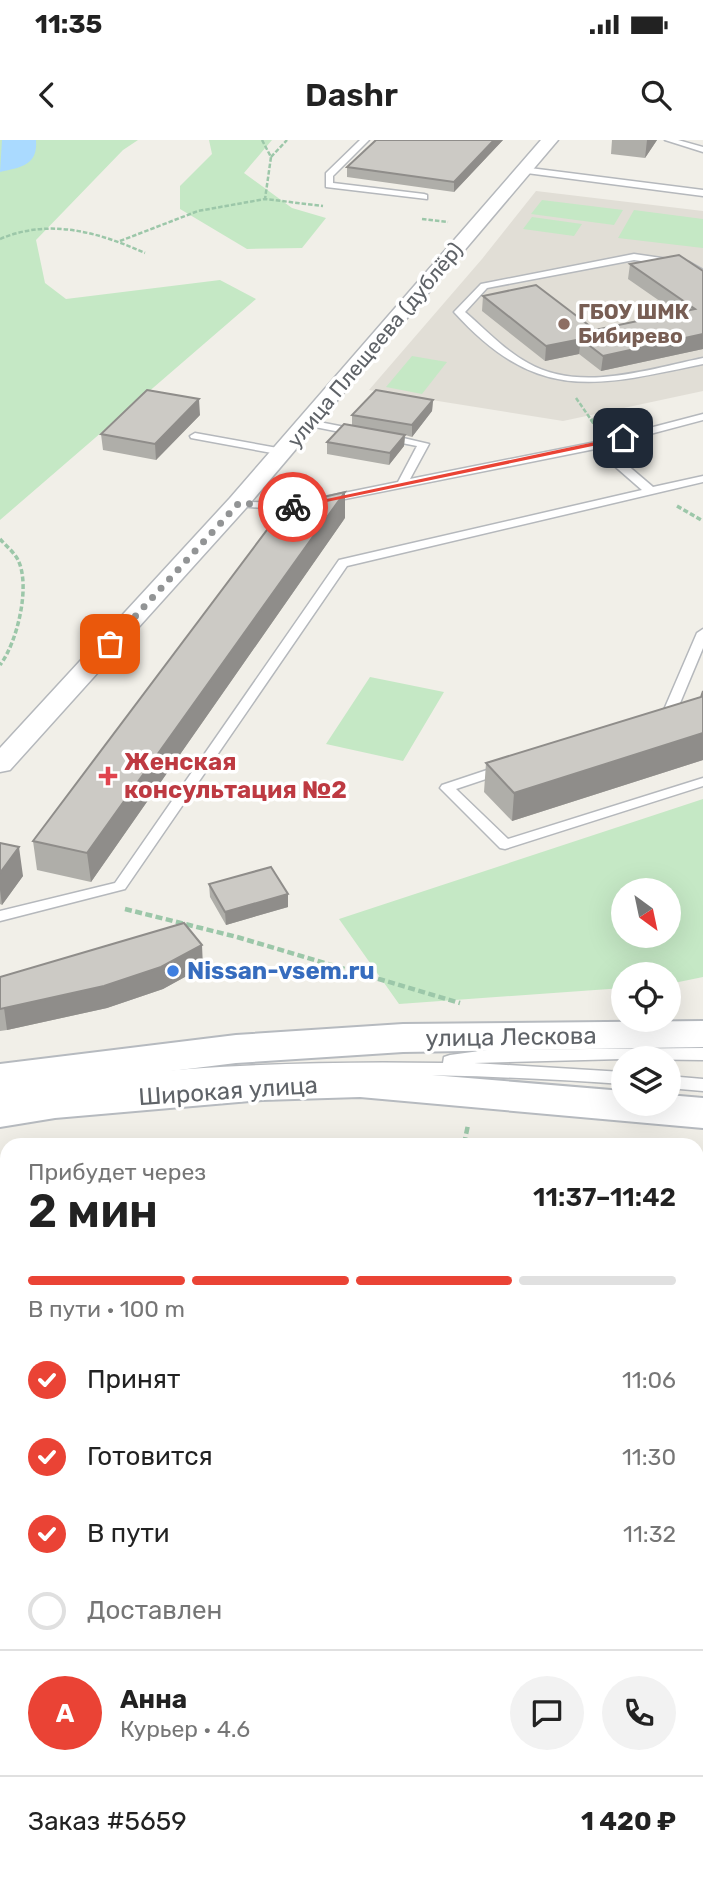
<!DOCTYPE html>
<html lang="ru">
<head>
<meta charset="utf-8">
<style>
	:root { --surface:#fff; --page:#f2f2f2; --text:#222; --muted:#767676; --line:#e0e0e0; --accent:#ea4335 }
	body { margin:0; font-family:Rubik,sans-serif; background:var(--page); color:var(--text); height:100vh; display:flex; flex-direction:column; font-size:26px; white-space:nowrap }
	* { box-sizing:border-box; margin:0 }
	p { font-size:23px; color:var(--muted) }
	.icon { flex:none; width:38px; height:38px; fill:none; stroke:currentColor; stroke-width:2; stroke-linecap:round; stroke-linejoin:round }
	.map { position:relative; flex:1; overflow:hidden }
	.drawer { position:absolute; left:0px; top:998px; width:704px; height:744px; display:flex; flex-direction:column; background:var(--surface); border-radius:21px 21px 0 0; box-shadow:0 7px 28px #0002 }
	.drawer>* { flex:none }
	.needle { width:46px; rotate:147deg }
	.controls { position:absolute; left:611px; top:738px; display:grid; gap:14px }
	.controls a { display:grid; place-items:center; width:70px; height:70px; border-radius:50%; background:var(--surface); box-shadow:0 7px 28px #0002; font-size:35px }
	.pin { position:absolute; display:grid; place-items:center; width:60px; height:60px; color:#fff; margin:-30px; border-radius:14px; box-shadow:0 4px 10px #0006 }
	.courier { position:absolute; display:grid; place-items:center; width:70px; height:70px; margin:-35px; border:5px solid #ea4335; border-radius:50%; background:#fff; color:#222; box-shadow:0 2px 9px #0007 }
	.summary em { font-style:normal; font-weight:600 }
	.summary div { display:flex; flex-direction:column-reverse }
	.summary { display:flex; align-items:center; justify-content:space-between; height:119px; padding:0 28px }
	h1 { font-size:46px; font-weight:600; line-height:52px }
	.bar { display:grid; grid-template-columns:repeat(4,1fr); gap:10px 7px; align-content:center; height:84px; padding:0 28px }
	.bar i { height:9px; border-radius:5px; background:var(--line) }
	.bar .active { background:var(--accent) }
	.bar p { grid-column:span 4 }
	.line { display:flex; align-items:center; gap:18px; padding:0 28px; border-top:2px solid var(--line) }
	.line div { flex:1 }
	.round { display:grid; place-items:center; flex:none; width:74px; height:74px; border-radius:37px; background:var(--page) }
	ol { padding:0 28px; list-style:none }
	li { display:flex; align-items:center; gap:21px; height:77px }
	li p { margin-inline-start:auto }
	li .icon { padding:7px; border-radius:50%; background:var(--accent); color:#fff; stroke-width:4 }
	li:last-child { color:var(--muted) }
	li i { width:38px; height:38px; border:4px solid var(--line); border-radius:50% }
	.status { display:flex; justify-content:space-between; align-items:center; height:49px; padding:0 35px; background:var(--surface); direction:ltr }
	.status svg { height:19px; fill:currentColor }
	header { display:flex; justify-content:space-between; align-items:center; height:91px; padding:0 28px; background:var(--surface); font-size:32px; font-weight:600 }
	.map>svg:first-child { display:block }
</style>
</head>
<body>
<div class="status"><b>11:35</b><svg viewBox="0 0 49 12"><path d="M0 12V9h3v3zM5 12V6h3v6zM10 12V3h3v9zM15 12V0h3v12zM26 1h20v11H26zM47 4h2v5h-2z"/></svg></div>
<header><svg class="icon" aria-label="back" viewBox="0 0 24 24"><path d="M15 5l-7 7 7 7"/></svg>Dashr<svg class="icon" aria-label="search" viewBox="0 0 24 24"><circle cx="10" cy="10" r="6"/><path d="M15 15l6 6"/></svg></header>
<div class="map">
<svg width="703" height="1741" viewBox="0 0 703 1741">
	<rect width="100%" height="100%" fill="#f1efe8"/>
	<!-- education -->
	<path fill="#e1ded6" d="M 536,51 L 703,71 L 703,251 L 563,281 L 369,250 L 482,119 Z"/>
	<!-- green -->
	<path fill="#c5e8c5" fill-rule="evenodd" d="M 0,0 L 138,0 L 123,10 L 36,100 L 45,143 L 66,159 L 220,140 L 256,159 L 0,380 Z
		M 209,0 L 272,0 L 244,33 L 292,68 L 326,78 L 302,108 L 247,109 L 180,69 L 180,46 L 212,14 Z
		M 542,60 L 623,70 L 614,85 L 531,74 Z
		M 634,70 L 703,79 L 703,108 L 618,98 Z
		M 532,77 L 582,84 L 574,96 L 523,89 Z
		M 412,216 L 447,222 L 422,254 L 386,247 Z
		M 370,537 L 444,552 L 403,621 L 326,604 Z
		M 703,659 L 703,837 L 669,844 L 668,835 L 623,835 L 623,848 L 399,864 L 339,779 ZM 623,751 L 668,751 L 668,796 L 623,796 Z"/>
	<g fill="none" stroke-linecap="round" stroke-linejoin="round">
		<!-- river -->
		<path fill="#aadaff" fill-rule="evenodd" d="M 2,0 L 36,0 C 38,25 22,27 0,32 Z"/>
		<!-- lane casing -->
		<g stroke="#b5b8bc" stroke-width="3">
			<path id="lane" d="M 360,0 L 369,0 L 333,36 L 333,43 L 424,54 L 427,55 L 427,59 L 326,47 L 326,33 Z
				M 665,0 L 678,0 L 703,7 L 703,12 Z
				M 522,27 L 703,50 L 703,56 L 519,32 L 519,28 Z
				M 634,114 L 689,122 L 703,130 L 703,137 L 686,127 L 634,120 L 487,148 L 465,172 C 485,189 504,210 528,223 C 580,253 649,229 703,218 L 703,224 C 594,247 537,263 454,172 L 481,144 Z
				M 703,274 L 703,280 L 605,306 L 653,347 L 703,336 L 703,342 L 347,426 L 125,749 L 0,781 L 0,771 L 115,743 L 339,420 L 642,350 L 595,309 L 290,370 L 238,366 L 232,363 L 234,361 L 290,364 L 398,342 L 417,306 L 382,299 L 381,297 L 386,294 L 429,304 L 410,339 L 596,302 Z
				M 309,280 L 360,290 L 365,293 L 360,296 L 305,285 L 304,283 Z
				M 195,293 L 283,309 L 288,312 L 283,315 L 191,298 L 190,296 Z
				M 703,489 L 703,508 L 675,575 L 661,582 L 651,582 L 651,576 L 663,572 L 697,493 Z
				M 505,624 L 512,628 L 510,631 L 456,649 L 508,699 L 703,638 L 703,646 L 505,709 L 500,708 L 440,648 L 442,645 Z
				M 703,908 L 703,920 L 623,919 L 474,923 L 623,932 L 623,944 C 409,929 212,931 0,961 L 0,949 C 147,928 294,920 443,923 L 444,917 L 450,915 L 487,910 Z
				M 668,936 L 703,939 L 703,951 L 668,948 Z
				M 0,1256 L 7,1258 L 7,1274 L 0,1272 Z
				M 696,1282 L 703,1284 L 703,1300 L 696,1298 Z
				M 0,1513 L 7,1515 L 7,1535 L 0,1533 Z
				M 7,1546 L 7,1579 L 0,1581 L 0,1548 Z
				M 180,1734 L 204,1734 L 201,1741 L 177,1741 Z"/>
		</g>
		<!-- street casing -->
		<g stroke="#b5b8bc" stroke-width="3">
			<path id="street" d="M 541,0 L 558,0 L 246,368 L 10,630 L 0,632 L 0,608 L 230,358 Z"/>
		</g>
		<!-- secondary casing -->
		<g stroke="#b6babf" stroke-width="4">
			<path id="secondary" d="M 703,881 L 703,907 L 403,912 L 236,923 L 0,952 L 0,924 L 236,895 L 403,884 Z
				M 360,929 L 623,951 L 623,964 L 668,964 L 668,955 L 703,958 L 703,988 L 360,957 L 262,960 L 55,978 L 0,987 L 0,957 C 119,938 240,932 360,929 Z
				M 703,1671 L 703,1741 L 673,1741 L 671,1734 L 696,1734 L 696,1674 Z"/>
		</g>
		<!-- path-far3 -->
		<path stroke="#9cc7a9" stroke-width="2.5" stroke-dasharray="4.5 2" stroke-linecap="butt" d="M 262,0 L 271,17 L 265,59
			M 271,17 L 287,0
			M 422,79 L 448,82
			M 0,99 C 49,78 98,92 145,113
			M 120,101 L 198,71 L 265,59 L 323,66
			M 576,258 L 592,281"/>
		<!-- path-far2 -->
		<path stroke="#9cc7a9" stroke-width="3.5" stroke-dasharray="5 2.5" stroke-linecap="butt" d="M 591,279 L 595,285
			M 677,366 L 703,381
			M 0,399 C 6,406 14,412 18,420 C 31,446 17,503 0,525"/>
		<!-- path-far1 -->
		<path stroke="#9cc7a9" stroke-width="4.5" stroke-dasharray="7 3.5" stroke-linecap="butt" d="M 125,769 L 237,797 L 460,863
			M 464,1004 L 468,985"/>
		<!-- path -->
		<path stroke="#9cc7a9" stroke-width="6" stroke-dasharray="9 4.5" stroke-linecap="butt" d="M 0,1210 L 7,1211
			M 696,1342 L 703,1323
			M 513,1741 L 515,1734"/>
		<!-- lane -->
		<use href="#lane" fill="#fff" fill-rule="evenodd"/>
		<!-- street -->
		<use href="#street" fill="#fff" fill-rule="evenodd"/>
		<!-- secondary -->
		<use href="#secondary" fill="#fff" fill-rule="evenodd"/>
	</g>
	<!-- wall -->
	<path fill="#afaea9" d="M 376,0 L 503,0 L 454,52 L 347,37 L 347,27 Z
		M 612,0 L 657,0 L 645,18 L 611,14 Z
		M 630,124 L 703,131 L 703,209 L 601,231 L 579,214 L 545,221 L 482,171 L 483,156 L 595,190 L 677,173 L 628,139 Z
		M 433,260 L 432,271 L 412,297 L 405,295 L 404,306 L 389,325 L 327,314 L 327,302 L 352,285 L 352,275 Z
		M 200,275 L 156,320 L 103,310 L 101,294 Z
		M 345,378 L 91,742 L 37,730 L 33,701 Z
		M 701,557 L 703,620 L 512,681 L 484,652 L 486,623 Z
		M 0,703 L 23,736 L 2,765 L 0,764 Z
		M 209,744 L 288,767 L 226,785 L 210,757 Z
		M 203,827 L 163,849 L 107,868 L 7,890 L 0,891 L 0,837 Z
		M 0,1314 L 7,1315 L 7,1420 L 0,1418 Z"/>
	<!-- shaded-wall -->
	<path fill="#8f8d8a" d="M 494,0 L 503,0 L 454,52 L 454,42 Z
		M 647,0 L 657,0 L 645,18 Z
		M 703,194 L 703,209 L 601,231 L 603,216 Z
		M 581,199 L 579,214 L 545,221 L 546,206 Z
		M 199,259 L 200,275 L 156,320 L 155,304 Z
		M 433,260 L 432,271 L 412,297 L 412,285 Z
		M 405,295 L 404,306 L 389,325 L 390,313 Z
		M 345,352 L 345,378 L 91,742 L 87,713 Z
		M 703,593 L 703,620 L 512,681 L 514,653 Z
		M 19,707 L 23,736 L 2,765 L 0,750 L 0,733 Z
		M 288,754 L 288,767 L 226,785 L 225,772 Z
		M 202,805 L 203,827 L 163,849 L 107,868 L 7,890 L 4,868 Z
		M 398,1734 L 406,1734 L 403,1741 L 396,1741 Z"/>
	<!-- building -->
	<path fill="#cccac5" stroke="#8f8d8a" stroke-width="2" d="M 376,0 L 494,0 L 454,42 L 347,27 Z
		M 679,115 L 703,131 L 703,194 L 603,216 L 581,199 L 546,206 L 483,156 L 536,145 L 595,190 L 695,169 L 630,124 Z
		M 147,250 L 199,259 L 155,304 L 101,294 Z
		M 376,250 L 433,260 L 412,285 L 352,275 Z
		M 344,284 L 405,295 L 390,313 L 327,302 Z
		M 345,352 L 87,713 L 33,701 L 285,366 Z
		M 703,551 L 703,593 L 514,653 L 486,623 L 701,557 Z
		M 0,703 L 19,707 L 0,733 Z
		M 271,727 L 288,754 L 225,772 L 209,744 Z
		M 184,783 L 202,805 L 161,827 L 104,846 L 0,869 L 0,837 Z
		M 0,1314 L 7,1315 L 7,1396 L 0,1394 Z
		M 299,1734 L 398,1734 L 396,1741 L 297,1741 Z"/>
	<!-- route -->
	<path fill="#ea4335" d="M 623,296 L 626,299 L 293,369 L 289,367 Z"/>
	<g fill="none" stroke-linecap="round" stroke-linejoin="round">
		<!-- done -->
		<path stroke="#929495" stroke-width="7" stroke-dasharray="0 12.6" d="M 110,504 L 239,363 L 293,367"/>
	</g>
	<!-- markers -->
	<circle fill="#8d6e63" stroke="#fff" stroke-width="2.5" cx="564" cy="184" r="7"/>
	<path fill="#e0444e" stroke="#fff" stroke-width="2.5" d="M104.5 625.5h7v7h7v7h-7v7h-7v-7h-7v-7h7z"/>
	<circle fill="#3f7fe0" stroke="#fff" stroke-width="2.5" cx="173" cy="831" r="7"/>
	<g text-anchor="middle" stroke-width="7" stroke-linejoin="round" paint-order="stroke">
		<!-- far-education labels -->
		<g font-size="21" font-weight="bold" fill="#785e54" stroke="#fff" text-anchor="start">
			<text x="578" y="179">ГБОУ ШМК<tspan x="578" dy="24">Бибирево</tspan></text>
		</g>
		<!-- far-street labels -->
		<g font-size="21" fill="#5f6368" stroke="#fff">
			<text transform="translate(375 205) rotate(-50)" y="7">улица Плещеева (дублёр)</text>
		</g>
		<!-- health labels -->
		<g font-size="24" font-weight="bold" fill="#be3a42" stroke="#fff" text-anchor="start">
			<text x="124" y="630">Женская<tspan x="124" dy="28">консультация №2</tspan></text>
		</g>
		<!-- shop labels -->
		<g font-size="24" font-weight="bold" fill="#366cbe" stroke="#fff" text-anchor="start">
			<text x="187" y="839">Nissan-vsem.ru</text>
		</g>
		<!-- street labels -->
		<g font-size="24" fill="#5f6368" stroke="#fff">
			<text transform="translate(511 897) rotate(-1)" y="8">улица Лескова</text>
			<text transform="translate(228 951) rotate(-4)" y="8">Широкая улица</text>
		</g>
	</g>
</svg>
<div class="controls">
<a><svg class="needle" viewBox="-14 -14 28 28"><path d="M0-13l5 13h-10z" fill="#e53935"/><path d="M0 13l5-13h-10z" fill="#767676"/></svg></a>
<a><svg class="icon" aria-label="locate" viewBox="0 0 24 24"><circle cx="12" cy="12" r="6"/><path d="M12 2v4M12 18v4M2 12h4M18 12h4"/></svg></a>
<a><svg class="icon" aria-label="layers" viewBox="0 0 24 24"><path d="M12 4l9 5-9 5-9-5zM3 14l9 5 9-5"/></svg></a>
</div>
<div class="pin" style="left:110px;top:504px;background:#ea580c"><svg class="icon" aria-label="bag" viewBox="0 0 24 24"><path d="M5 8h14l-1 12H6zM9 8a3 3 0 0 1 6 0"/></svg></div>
<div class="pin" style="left:623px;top:298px;background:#1f2937"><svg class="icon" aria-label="home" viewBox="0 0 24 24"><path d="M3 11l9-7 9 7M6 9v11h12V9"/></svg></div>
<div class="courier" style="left:293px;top:367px"><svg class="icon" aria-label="bike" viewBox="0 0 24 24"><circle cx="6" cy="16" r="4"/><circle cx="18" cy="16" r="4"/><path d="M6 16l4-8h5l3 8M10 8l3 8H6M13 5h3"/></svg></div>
<section class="drawer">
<div class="summary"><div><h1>2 мин</h1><p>Прибудет через</p></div><em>11:37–11:42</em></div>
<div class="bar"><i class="active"></i><i class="active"></i><i class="active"></i><i></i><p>В пути · 100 m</p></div>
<ol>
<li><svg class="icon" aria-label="check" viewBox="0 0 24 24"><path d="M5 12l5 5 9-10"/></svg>Принят<p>11:06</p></li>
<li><svg class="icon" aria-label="check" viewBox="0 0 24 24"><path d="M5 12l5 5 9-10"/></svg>Готовится<p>11:30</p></li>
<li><svg class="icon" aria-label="check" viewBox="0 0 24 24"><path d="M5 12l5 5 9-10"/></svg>В пути<p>11:32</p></li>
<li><i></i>Доставлен</li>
</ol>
<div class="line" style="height:126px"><b class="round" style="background:var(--accent);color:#fff">А</b><div><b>Анна</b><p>Курьер · 4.6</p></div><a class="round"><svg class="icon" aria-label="chat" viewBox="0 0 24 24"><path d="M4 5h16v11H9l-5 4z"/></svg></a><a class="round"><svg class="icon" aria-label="phone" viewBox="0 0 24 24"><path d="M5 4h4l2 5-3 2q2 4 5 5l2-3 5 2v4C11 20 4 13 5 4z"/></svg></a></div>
<div class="line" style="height:91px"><div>Заказ #5659</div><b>1 420 ₽</b></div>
</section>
</div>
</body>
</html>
